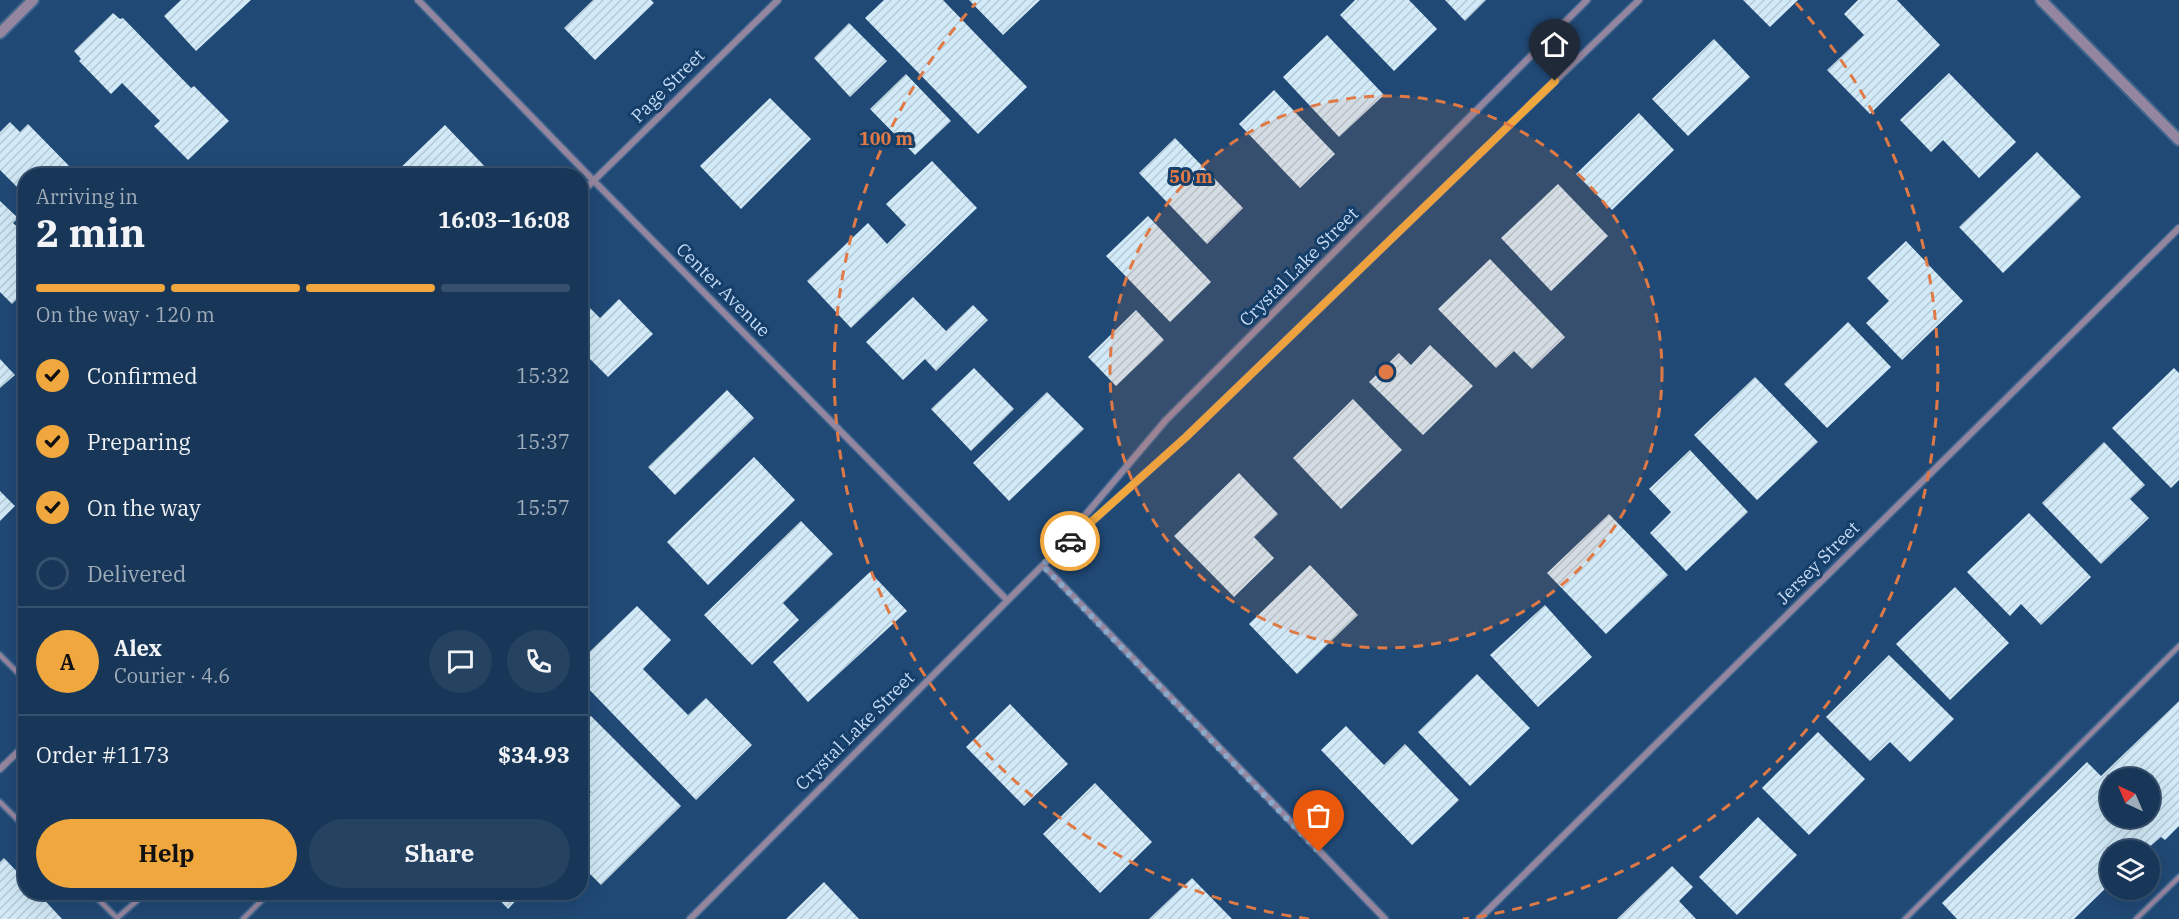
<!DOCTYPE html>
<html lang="en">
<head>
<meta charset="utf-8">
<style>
	:root { --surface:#183758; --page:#254261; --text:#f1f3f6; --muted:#9facba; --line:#36516e; --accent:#efa73e }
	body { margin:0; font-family:"IBM Plex Serif",serif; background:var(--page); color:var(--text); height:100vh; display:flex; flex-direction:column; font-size:22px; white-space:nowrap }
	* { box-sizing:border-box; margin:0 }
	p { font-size:20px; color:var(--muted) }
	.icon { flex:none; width:33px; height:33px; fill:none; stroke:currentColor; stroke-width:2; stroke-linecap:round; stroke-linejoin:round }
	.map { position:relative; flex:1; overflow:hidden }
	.drawer { position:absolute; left:18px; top:168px; width:570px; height:732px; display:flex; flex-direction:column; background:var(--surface); border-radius:24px; box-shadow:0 6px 24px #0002,0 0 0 2px var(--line) }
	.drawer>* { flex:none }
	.needle { width:39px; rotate:316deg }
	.controls { position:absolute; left:2100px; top:768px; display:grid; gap:12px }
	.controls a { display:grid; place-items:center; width:60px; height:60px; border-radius:50%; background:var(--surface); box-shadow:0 6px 24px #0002,0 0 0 2px var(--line); font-size:30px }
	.pin { position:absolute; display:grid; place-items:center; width:51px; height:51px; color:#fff; margin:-62px -26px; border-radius:50% 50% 50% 0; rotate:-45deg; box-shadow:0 0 6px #0007 }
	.pin .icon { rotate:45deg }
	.courier { position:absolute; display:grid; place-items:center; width:60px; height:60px; margin:-30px; border:4px solid #efa73e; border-radius:50%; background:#fff; color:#222; box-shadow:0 2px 8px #0007 }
	.overview em { font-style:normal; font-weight:800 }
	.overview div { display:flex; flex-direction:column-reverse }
	.overview { display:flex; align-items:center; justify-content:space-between; height:102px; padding:0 18px }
	h1 { font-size:39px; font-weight:800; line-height:45px }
	.bar { display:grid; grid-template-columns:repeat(4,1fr); gap:9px 6px; align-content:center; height:72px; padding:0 18px }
	.bar i { height:8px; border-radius:4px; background:var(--line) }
	.bar .current { background:var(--accent) }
	.bar p { grid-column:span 4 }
	.line { display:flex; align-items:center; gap:15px; padding:0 18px; border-top:2px solid var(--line) }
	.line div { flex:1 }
	.round { display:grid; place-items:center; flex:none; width:63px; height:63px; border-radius:32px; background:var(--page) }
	ol { padding:0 18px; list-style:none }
	li { display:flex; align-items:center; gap:18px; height:66px }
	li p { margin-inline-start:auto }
	li .icon { padding:6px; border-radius:50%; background:var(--accent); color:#111; stroke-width:4 }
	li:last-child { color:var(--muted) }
	li i { width:33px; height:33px; border:3px solid var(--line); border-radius:50% }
	.button { display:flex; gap:12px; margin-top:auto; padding:12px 18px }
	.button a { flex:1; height:69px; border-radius:36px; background:var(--accent); color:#111; font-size:24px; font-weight:800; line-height:69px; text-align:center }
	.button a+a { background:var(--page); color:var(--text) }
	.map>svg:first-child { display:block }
</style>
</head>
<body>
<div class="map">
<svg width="2179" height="919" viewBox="0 0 2179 919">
	<defs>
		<pattern id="building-hatch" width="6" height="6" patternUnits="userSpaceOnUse" patternTransform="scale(1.5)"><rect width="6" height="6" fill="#d2eaf8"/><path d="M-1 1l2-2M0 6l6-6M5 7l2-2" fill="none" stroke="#b4c8d5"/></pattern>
	</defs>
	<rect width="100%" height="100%" fill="#204975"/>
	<!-- building -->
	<path fill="url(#building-hatch)" fill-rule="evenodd" d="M 181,0 L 251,0 L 196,51 L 164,16 Z
		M 593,0 L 651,0 L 654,3 L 595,60 L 564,28 Z
		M 884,0 L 943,0 L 1027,87 L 978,134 L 865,18 Z
		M 969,0 L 1040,0 L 1003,35 Z
		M 1355,0 L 1409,0 L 1437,29 L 1394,71 L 1340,15 Z
		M 1445,0 L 1486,0 L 1465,21 Z
		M 1743,0 L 1798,0 L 1770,27 Z
		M 1858,0 L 1897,0 L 1940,45 L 1870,114 L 1827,70 L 1864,35 L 1844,14 Z
		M 113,13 L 120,19 L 123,18 L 191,88 L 194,86 L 229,121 L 188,160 L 154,126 L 160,121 L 122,83 L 111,94 L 79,61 L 81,59 L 74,51 Z
		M 849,23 L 887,61 L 850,97 L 814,58 Z
		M 1327,35 L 1384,95 L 1339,137 L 1283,77 Z
		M 1714,39 L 1750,77 L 1688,136 L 1652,99 Z
		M 1949,73 L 2016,142 L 1979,178 L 1943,140 L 1931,152 L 1900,120 Z
		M 906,74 L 951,121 L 915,155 L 870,109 Z
		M 1274,90 L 1335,154 L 1300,188 L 1239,124 Z
		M 770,98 L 811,139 L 741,209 L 700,166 Z
		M 1639,113 L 1674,150 L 1612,210 L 1576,174 Z
		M 10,122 L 20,132 L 28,124 L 79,176 L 26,176 L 26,196 L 0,170 L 0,132 Z
		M 445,125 L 492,174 L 490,176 L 397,176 L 395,173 Z
		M 1175,138 L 1243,208 L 1207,244 L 1139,173 Z
		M 2037,152 L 2081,197 L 2003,273 L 1959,227 Z
		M 932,161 L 977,208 L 851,328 L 807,281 L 868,223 L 887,244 L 906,225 L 886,204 Z
		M 349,166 L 358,176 L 339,176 Z
		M 1558,184 L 1608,236 L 1551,291 L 1501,238 Z
		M 0,201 L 18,218 L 13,223 L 26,235 L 26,290 L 12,304 L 0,292 Z
		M 1148,216 L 1211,282 L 1170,322 L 1106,256 Z
		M 1906,241 L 1963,301 L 1902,360 L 1866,323 L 1889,301 L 1867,278 Z
		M 1490,259 L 1565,337 L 1532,369 L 1514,351 L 1496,368 L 1438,309 Z
		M 913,297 L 946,331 L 973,305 L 988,320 L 936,371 L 925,359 L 903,380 L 866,342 Z
		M 619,299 L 653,334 L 608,377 L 580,349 L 580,305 L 584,302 L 600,318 Z
		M 1136,310 L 1164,340 L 1116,386 L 1088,357 Z
		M 1848,322 L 1891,367 L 1827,428 L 1784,384 Z
		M 1430,345 L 1473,386 L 1423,435 L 1369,382 L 1399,353 L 1411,365 Z
		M 0,359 L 15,375 L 0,388 Z
		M 974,368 L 1014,409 L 971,451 L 931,409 Z
		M 2174,368 L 2179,373 L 2179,480 L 2171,488 L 2112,428 Z
		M 1755,377 L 1818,442 L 1757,500 L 1694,435 Z
		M 727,390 L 754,418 L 675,495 L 648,467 Z
		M 1047,392 L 1084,429 L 1009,501 L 973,463 Z
		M 1353,399 L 1402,450 L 1341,509 L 1293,458 Z
		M 2104,442 L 2145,485 L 2130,499 L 2149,518 L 2101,564 L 2042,503 Z
		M 1690,450 L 1748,512 L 1686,571 L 1650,533 L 1671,512 L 1649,489 Z
		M 754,457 L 795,500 L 708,585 L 667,542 Z
		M 1239,473 L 1278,514 L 1254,537 L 1274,558 L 1234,597 L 1174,536 Z
		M 0,491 L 15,506 L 0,521 Z
		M 2029,513 L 2091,577 L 2041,625 L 2021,604 L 2010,616 L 1967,572 Z
		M 1609,514 L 1668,575 L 1606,634 L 1547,573 Z
		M 801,521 L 833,554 L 783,603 L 799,620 L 752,665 L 704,615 Z
		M 1310,565 L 1358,615 L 1297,674 L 1249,624 Z
		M 870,572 L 907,611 L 808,702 L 773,662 Z
		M 1955,587 L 2009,643 L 1950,700 L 1896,644 Z
		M 1545,605 L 1592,657 L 1538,707 L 1490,655 Z
		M 637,606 L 671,640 L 643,669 L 688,715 L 706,698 L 752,745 L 696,800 L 580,680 L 580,661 Z
		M 1889,655 L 1954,719 L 1910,762 L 1890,742 L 1870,761 L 1826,717 Z
		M 1477,674 L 1530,728 L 1470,786 L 1418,732 Z
		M 2179,701 L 2179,826 L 2165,840 L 2161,837 L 2146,850 L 2110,850 L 2110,884 L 2074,919 L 1957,919 L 1942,903 L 2087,762 L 2101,776 ZM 2110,778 L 2150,778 L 2150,818 L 2110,818 Z
		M 1010,704 L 1068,764 L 1024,806 L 966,747 Z
		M 591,716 L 681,806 L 601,885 L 580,864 L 580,802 L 591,792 L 580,781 L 580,726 Z
		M 1346,726 L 1384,765 L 1405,744 L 1459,800 L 1412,845 L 1321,750 Z
		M 1818,732 L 1865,779 L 1809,835 L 1762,788 Z
		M 1095,783 L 1152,842 L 1100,893 L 1043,834 Z
		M 1758,817 L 1797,855 L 1737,915 L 1699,877 Z
		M 4,858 L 26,881 L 26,892 L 37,892 L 62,919 L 0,919 L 0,862 Z
		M 1672,866 L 1693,887 L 1679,901 L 1696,919 L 1617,919 Z
		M 1192,878 L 1232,919 L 1149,919 Z
		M 824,882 L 859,919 L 786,919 Z
		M 492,892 L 524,892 L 508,909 Z"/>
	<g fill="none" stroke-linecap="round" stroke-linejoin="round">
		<!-- service casing -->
		<g stroke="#41668f" stroke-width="8">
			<path id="service" d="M 0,655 L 26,681
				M 0,802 L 26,828
				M 91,892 L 117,918 L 147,892
				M 243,919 L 270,892
				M 1905,919 L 2179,646
				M 2136,919 L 2179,877"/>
		</g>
		<!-- minor casing -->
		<g stroke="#41668f" stroke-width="9">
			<path id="minor" d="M 418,0 L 594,181 L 1007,600
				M 580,194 L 778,0
				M 1059,546 L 1166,420 L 1587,0
				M 1043,565 L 1385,919
				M 0,769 L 26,744
				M 690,919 L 1043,565 L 1186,437 L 1639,0
				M 1479,919 L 2179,228"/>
		</g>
		<!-- tertiary casing -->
		<g stroke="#41668f" stroke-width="14">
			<path id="tertiary" d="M 2041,0 L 2179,140
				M 0,33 L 33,0"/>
		</g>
		<!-- service -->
		<use href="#service" stroke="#95869f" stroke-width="4.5"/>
		<!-- minor -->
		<use href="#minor" stroke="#95869f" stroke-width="6"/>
		<!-- tertiary -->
		<use href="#tertiary" stroke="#95869f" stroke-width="10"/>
	</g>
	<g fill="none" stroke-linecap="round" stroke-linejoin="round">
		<!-- done -->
		<path stroke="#8ba8c9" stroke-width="6" stroke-dasharray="0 10.8" d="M 1070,541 L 1042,565 L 1319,852"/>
		<!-- route -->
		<path stroke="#efa73e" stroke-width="8" d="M 1070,541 L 1186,437 L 1555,81"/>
	</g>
	<!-- distance rings -->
	<circle cx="1386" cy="372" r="276" fill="#df7a46" fill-opacity=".12"/>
	<g fill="none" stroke="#df7a46" stroke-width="3" stroke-dasharray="10 8">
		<circle cx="1386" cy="372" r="276"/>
		<path d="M1309 919A552 552 0 0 1 976 3M1796 3A552 552 0 0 1 1463 919"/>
	</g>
	<g text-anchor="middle" stroke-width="6" stroke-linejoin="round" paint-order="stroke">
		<!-- street labels -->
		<g font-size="18" fill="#c5dbf6" stroke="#153e69">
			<text transform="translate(668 86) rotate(-45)" y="6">Page Street</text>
			<text transform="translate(1299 267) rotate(-45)" y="6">Crystal Lake Street</text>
			<text transform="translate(723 290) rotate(45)" y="6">Center Avenue</text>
			<text transform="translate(1818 563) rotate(-45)" y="6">Jersey Street</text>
			<text transform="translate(855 731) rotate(-45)" y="6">Crystal Lake Street</text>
		</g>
	</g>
	<circle cx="1386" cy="372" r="9" fill="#df7a46" stroke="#153e69" stroke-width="3"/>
	<g font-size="18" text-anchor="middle" font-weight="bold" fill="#df7a46" stroke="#153e69" stroke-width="6" stroke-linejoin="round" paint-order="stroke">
		<text x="886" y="145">100 m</text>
		<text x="1191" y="183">50 m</text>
	</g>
</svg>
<div class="controls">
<a><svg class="needle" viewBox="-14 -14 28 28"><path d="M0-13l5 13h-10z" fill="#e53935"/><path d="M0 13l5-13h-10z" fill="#9facba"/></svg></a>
<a><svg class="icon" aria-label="layers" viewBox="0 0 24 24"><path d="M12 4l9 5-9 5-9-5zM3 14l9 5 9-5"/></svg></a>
</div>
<div class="pin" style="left:1319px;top:852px;background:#ea580c"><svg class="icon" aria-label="bag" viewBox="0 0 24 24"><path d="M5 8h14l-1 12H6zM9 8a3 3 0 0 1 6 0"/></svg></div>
<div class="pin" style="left:1555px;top:81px;background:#1f2937"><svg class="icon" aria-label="home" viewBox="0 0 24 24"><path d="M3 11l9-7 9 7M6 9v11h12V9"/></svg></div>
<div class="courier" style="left:1070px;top:541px"><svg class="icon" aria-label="car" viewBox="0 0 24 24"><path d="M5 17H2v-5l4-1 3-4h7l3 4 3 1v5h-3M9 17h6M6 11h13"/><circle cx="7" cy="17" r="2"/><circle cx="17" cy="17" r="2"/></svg></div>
<section class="drawer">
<div class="overview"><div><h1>2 min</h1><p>Arriving in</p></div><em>16:03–16:08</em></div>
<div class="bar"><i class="current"></i><i class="current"></i><i class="current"></i><i></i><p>On the way · 120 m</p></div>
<ol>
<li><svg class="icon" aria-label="check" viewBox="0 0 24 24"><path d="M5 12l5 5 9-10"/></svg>Confirmed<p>15:32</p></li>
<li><svg class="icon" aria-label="check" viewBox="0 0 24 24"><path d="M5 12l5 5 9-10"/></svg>Preparing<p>15:37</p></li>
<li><svg class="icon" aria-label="check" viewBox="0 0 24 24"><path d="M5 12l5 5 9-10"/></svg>On the way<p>15:57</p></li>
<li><i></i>Delivered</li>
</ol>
<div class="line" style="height:108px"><b class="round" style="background:var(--accent);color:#111">A</b><div><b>Alex</b><p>Courier · 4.6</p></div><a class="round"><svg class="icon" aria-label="chat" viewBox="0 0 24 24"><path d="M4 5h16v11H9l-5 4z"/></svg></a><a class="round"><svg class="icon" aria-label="phone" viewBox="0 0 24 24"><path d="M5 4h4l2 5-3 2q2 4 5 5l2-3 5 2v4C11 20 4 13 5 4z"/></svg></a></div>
<div class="line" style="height:78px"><div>Order #1173</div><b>$34.93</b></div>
<div class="button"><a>Help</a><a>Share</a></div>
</section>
</div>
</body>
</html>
